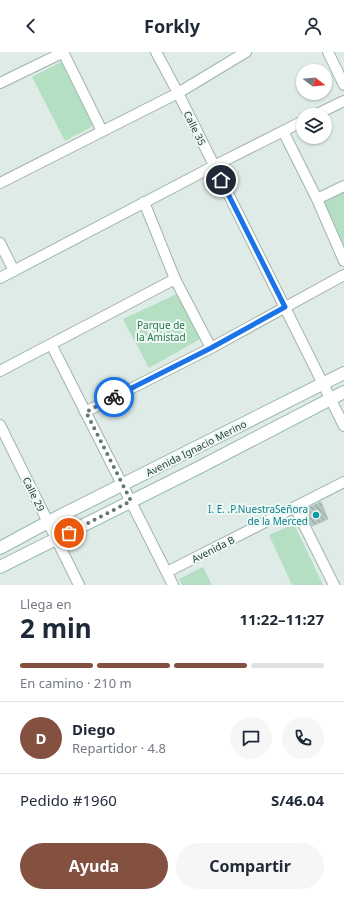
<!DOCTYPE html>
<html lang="es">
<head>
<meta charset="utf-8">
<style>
	:root { --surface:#fff; --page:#f6f6f7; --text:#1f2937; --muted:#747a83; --line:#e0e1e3; --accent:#84503f }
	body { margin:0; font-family:"Noto Sans",sans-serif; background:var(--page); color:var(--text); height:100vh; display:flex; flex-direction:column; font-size:15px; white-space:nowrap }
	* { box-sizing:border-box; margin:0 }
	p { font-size:13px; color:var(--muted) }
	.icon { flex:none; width:22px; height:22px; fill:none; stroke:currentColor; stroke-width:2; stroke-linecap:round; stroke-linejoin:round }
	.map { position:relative; height:533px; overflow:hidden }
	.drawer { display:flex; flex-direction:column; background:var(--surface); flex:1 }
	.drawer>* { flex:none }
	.needle { width:26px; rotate:106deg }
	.fabs { position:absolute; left:296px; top:12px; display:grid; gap:8px }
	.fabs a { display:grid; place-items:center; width:36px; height:36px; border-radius:50%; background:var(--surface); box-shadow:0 1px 3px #0004; font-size:20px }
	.pin { position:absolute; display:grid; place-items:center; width:34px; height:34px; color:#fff; margin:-17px; border:2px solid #fff; border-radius:50%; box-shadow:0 1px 4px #0007 }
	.courier { position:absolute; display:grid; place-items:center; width:40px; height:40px; margin:-20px; border:3px solid #1a73e8; border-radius:50%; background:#fff; color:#222; box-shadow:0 1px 5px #0007 }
	.headline em { font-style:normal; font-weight:700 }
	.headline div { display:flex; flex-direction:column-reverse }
	.headline { display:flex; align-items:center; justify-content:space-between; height:68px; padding:0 20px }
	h1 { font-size:26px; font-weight:700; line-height:30px }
	.bar { display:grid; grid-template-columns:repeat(4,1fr); gap:6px 4px; align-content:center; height:48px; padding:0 20px }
	.bar i { height:5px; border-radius:3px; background:var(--line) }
	.bar .current { background:var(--accent) }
	.bar p { grid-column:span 4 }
	.line { display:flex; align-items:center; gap:10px; padding:0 20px; border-top:1px solid var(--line) }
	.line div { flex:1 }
	.round { display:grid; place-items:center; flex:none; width:42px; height:42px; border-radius:21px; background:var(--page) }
	.primary-button { display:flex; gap:8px; margin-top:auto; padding:8px 20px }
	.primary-button a { flex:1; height:46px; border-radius:24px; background:var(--accent); color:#fff; font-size:16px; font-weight:700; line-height:46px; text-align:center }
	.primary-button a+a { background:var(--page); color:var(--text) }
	header { display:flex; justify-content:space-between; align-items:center; height:52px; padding:0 20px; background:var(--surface); font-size:18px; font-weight:700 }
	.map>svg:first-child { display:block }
</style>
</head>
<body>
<header><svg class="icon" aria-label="back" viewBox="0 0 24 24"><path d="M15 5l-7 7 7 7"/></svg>Forkly<svg class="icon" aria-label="person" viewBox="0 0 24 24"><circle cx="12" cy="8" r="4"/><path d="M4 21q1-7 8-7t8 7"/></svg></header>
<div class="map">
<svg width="344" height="533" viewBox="0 0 344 533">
	<defs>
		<pattern id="building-back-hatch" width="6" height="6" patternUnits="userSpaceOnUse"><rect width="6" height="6" fill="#b3c6bf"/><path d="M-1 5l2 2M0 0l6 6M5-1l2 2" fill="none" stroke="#91a29c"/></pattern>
	</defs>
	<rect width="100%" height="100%" fill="#deebe6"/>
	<!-- park -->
	<path fill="#b5dfc2" d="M 61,10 L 93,74 L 65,89 L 32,25 Z
		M 344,137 L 344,194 L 323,147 Z
		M 179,241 L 200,287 L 149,316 L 123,267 Z
		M 294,472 L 323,533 L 292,533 L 269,483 Z
		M 203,515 L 212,533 L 182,533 L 179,527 Z"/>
	<!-- building -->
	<path fill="url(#building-back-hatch)" stroke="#b0c5be" d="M 321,450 L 328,467 L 312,474 L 304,458 Z"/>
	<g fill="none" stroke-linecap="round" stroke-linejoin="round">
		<!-- street casing -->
		<g stroke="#a1b3ae" stroke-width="12">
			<path id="street" d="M 63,0 L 102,79
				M 156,0 L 178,41 L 344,374
				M 328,0 L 344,33
				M 0,31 L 64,0
				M 315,63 L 344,49
				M 283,79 L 317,147 L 344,209
				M 0,131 L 178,41 L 246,0
				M 317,147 L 344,134
				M 144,150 L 175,227 L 211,296
				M 0,191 L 14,219
				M 0,226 L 214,114 L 303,69
				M 51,292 L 173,533
				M 0,319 L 175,227
				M 85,360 L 211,296 L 344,223
				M 0,373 L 79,533
				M 295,455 L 334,533
				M 167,520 L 344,430"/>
		</g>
		<!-- secondary casing -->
		<g stroke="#9cb8af" stroke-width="14">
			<path id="secondary" d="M 0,496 L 48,470 L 344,321
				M 0,515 L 200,415 L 344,340"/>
		</g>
		<!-- street -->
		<use href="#street" stroke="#fff" stroke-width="10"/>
		<!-- secondary -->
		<use href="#secondary" stroke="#fff" stroke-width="12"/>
	</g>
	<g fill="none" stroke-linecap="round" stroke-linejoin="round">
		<!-- done -->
		<path stroke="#617974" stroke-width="4" stroke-dasharray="0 7.2" d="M 69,481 L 131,449 L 86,360 L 114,345"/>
		<!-- route -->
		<path stroke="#1a73e8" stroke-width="5" d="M 114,345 L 211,296 L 285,255 L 221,128"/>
	</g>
	<!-- markers -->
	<circle fill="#0f9aa8" stroke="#eff8f4" stroke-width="1.5" cx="316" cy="463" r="4"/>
	<g text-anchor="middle" stroke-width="4" stroke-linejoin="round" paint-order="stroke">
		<!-- street labels -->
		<g font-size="10" fill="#1e3c36" stroke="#eff8f4">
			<text transform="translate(195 76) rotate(64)" y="4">Calle 35</text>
			<text transform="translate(196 396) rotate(-27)" y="4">Avenida Ignacio Merino</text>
			<text transform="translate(34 442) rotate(64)" y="4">Calle 29</text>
			<text transform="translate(213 497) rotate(-27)" y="4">Avenida B</text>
		</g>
		<!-- park labels -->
		<g font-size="10" fill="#257749" stroke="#eff8f4">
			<text x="161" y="277">Parque de<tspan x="161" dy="12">la Amistad</tspan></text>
		</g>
		<!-- culture labels -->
		<g font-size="10" fill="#0d838f" stroke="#eff8f4" text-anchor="end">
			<text x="308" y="461">I. E. .P.NuestraSeñora<tspan x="308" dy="12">de la Merced</tspan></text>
		</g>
	</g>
</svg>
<div class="fabs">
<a><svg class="needle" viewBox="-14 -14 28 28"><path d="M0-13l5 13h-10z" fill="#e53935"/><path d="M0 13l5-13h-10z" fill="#747a83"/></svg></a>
<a><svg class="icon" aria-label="layers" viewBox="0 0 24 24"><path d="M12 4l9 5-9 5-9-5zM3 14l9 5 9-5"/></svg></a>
</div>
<div class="pin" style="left:69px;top:481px;background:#ea580c"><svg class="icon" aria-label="bag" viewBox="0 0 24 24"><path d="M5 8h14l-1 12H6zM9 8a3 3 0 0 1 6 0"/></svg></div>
<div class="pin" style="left:221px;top:128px;background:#1f2937"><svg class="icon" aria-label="home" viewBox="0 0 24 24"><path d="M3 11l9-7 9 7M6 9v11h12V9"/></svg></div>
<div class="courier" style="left:114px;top:345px"><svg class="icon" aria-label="bike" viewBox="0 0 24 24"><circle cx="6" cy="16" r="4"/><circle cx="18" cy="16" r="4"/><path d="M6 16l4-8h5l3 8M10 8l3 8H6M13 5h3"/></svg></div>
</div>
<section class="drawer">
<div class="headline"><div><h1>2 min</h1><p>Llega en</p></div><em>11:22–11:27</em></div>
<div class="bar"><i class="current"></i><i class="current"></i><i class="current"></i><i></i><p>En camino · 210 m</p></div>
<div class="line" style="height:72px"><b class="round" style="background:var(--accent);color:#fff">D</b><div><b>Diego</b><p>Repartidor · 4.8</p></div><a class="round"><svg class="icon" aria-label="chat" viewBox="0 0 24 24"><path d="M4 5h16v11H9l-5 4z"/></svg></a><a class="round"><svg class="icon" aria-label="phone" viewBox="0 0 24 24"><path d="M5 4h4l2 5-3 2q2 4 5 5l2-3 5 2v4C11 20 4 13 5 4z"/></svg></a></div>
<div class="line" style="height:52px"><div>Pedido #1960</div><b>S/46.04</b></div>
<div class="primary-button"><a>Ayuda</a><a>Compartir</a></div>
</section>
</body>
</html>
